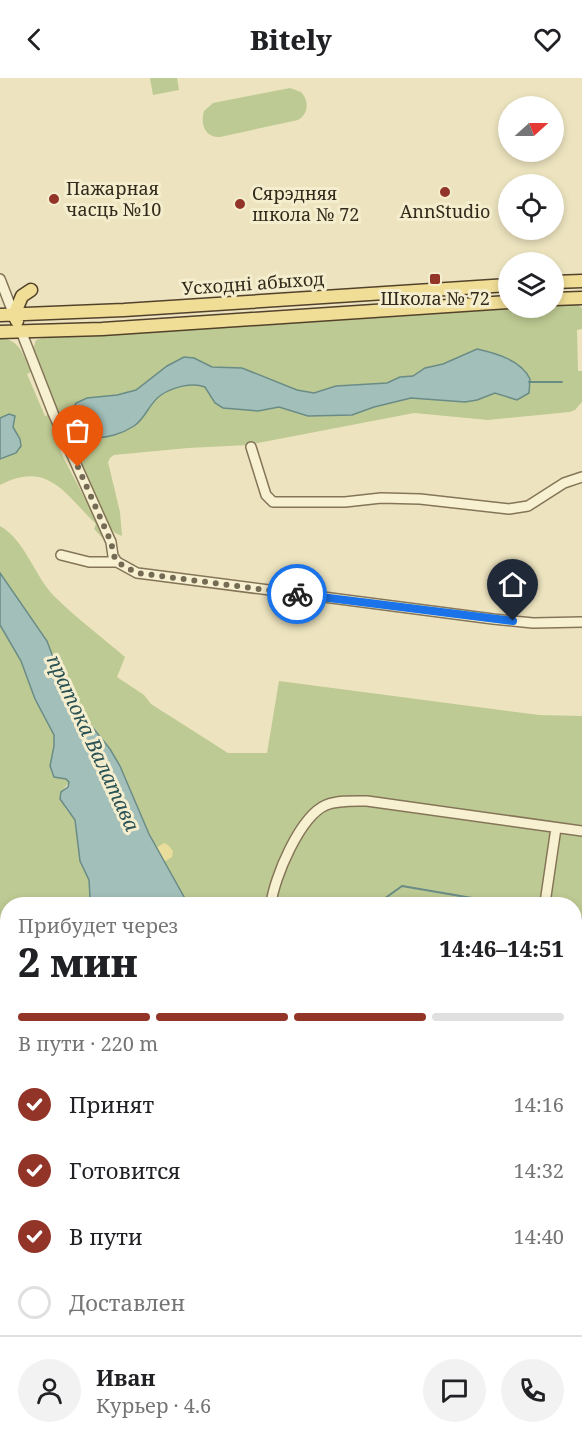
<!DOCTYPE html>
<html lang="ru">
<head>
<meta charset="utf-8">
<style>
	:root { --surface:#fff; --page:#f2f2f2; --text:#202124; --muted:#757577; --line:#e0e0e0; --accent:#933429 }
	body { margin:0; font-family:"Noto Serif",serif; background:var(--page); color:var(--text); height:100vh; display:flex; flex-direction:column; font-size:22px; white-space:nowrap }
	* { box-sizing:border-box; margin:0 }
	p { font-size:20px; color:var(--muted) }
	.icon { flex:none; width:33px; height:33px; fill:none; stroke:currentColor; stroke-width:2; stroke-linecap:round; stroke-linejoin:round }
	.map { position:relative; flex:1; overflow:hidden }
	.sheet { position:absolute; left:0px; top:819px; width:582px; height:558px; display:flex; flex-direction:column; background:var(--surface); border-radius:24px 24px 0 0; box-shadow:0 3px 9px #0003 }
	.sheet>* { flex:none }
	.needle { width:39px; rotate:69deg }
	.fabs { position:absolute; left:498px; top:18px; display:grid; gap:12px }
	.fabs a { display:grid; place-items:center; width:66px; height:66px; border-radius:50%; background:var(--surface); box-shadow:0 3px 9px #0003; font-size:30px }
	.pin { position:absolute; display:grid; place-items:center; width:51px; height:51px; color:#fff; margin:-62px -26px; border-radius:50% 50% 50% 0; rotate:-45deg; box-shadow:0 0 6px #0007 }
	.pin .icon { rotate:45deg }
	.courier { position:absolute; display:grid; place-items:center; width:60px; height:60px; margin:-30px; border:4px solid #1a73e8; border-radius:50%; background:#fff; color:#222; box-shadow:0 2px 8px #0007 }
	.summary em { font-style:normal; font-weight:800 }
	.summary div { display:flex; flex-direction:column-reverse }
	.summary { display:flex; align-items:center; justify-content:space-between; height:102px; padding:0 18px }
	h1 { font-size:39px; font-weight:800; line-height:45px }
	.bar { display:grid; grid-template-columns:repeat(4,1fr); gap:9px 6px; align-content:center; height:72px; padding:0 18px }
	.bar i { height:8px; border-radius:4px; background:var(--line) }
	.bar .current { background:var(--accent) }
	.bar p { grid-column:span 4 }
	.line { display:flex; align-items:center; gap:15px; padding:0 18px; border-top:2px solid var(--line) }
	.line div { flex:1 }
	.round { display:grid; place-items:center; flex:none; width:63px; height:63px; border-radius:32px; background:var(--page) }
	ol { padding:0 18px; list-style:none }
	li { display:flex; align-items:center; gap:18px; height:66px }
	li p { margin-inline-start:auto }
	li .icon { padding:6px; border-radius:50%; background:var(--accent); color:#fff; stroke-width:4 }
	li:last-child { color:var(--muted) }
	li i { width:33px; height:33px; border:3px solid var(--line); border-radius:50% }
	header { display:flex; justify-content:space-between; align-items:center; height:78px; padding:0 18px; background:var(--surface); font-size:27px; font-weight:800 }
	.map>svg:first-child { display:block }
</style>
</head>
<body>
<header><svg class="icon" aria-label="back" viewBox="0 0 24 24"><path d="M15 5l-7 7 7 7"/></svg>Bitely<svg class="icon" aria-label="heart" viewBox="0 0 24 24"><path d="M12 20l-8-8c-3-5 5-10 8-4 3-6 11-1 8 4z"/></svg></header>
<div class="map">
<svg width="582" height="1377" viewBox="0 0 582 1377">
	<rect width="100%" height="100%" fill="#ede4bf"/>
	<!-- green -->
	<path fill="#beca93" d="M 150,0 L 177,0 L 179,12 L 153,17 Z
		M 290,10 L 301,14 C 309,22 309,36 298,42 L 220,59 C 205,60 200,46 204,33 L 213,25 Z
		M 577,226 L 582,230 L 582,251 L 577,252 L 578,293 L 582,293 L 582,324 L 575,332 L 570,334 L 488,342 L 414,335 L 248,367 L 188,370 L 114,377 L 110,380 L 108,384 L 120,434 L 122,458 L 115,455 L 108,447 L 81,391 L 33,271 L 36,262 L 46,259 L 518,230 L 554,230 L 554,227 Z
		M 0,260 C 20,261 24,278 31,294 L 27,296 L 45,338 L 51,336 L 58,366 L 63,379 L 110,468 L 94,451 L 96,446 C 64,415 48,382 0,407 L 0,381 L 16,375 L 21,367 L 20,361 L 13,349 L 15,340 L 9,336 L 0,340 Z
		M 0,448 C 25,462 34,497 54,518 C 76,540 102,559 125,579 L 117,599 L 144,617 L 151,626 L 228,675 L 267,675 L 279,603 L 539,637 L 582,638 L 582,1377 L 490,1377 L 487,1370 L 574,1370 L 574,826 L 188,826 L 149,756 L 120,688 L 110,671 L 68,619 L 47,563 L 0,495 Z
		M 0,547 L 21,583 L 35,621 L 54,657 L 54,668 L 50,688 L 52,696 L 66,701 L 69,704 L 63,712 L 65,730 L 75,742 L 90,807 L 90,819 L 92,826 L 8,826 L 8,1370 L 161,1370 L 158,1377 L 0,1377 Z"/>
	<!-- sand -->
	<path fill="#e9dd9b" d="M 164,765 L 168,767 L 173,773 L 172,779 L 164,784 L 156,770 Z"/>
	<!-- water -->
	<path fill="#a2bfb9" stroke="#6a8c87" stroke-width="1.5" d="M 477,271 C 495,275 521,282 530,301 L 529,315 L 517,322 L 495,315 L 477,322 L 465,324 L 411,320 L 374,329 L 352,337 L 308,338 L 279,329 L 258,333 L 223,330 L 215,325 L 205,309 C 192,304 173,309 161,317 C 149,325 146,340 134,348 C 111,363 69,369 73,330 L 76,325 L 87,320 L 117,317 L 136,312 L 167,288 L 184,279 L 194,280 L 212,289 L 242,290 L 297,312 L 314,315 L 336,308 L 387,305 L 400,299 L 413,298 L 425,290 L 443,286 Z
		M 9,336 L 15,338 L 13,349 L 20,361 L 21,368 L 16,375 L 0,381 L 0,340 Z
		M 0,495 L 47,563 L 68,619 L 110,671 L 120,688 L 149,756 L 188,826 L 92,826 L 90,819 L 89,802 L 80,783 L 75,742 L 60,721 L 61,714 L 68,709 L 69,704 L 66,701 L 54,699 L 50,688 L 54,668 L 54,657 L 35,621 L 21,583 L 0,547 Z
		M 161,1370 L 487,1370 L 490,1377 L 158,1377 Z"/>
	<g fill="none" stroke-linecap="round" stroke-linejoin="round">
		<!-- stream -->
		<path stroke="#6a8c87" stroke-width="2" d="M 529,304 L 562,304
			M 377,826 L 402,808 L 507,826
			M 574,839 L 582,840"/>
		<!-- minor casing -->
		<g stroke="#857558" stroke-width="12">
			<path id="minor" d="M 0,201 L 14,237
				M 21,253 L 53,335 L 111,464 L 113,478 L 117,484
				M 251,369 L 266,417 L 273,424 L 345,424 L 381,420 L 420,421 L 509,431 L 528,428 L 564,405 L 582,399
				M 61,477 L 89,484 L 117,484 L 137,495 L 153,497 L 493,541 L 533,545 L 582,544
				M 545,825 L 556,750
				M 271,826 C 274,800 300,738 326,727 C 339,722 354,723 367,723 L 582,753
				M 519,1370 L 521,1377"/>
		</g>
		<!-- major casing -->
		<g stroke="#52422c" stroke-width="15">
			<path id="major" d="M 554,204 L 582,203
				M 554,221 L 582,220
				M 0,237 L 124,232 L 508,207
				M 17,243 L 14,237 L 22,218 L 31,212
				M 0,254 L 102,251 L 508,224"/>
		</g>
		<!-- minor -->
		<use href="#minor" stroke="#f8f1d1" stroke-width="9"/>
		<!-- major -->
		<use href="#major" stroke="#f1de96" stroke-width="12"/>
	</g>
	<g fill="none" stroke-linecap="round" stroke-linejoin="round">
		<!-- done -->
		<path stroke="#756b55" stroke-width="6" stroke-dasharray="0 10.8" d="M 78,389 L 111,464 L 114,478 L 117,484 L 137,495 L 153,497 L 297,516"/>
		<!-- route -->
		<path stroke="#1a73e8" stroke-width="8" d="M 297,516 L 513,543"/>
	</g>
	<!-- markers -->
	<g fill="#933429" stroke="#f4eece" stroke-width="2">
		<circle cx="445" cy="114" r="6"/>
		<circle cx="54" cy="121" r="6"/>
		<circle cx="240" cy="126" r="6"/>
		<rect x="429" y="195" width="12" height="12" rx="3"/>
	</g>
	<g text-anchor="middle" stroke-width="6" stroke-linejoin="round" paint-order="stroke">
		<!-- poi labels -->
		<g font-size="18" fill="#342a1c" stroke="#f4eece" text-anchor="start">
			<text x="66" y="117">Пажарная<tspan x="66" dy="21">часць №10</tspan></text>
			<text x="252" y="122">Сярэдняя<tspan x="252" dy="21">школа № 72</tspan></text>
			<text x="445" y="140" text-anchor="middle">AnnStudio</text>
			<text x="435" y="227" text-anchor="middle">Школа № 72</text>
		</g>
		<!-- street labels -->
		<g font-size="18" fill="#342a1c" stroke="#f4eece">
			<text transform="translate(253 206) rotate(-4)" y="6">Усходні абыход</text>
		</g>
		<!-- water labels -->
		<g font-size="20" font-style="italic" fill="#2b5254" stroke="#f4eece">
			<text transform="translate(93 665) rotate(65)" y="7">пратока Валатава</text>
		</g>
	</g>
</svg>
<div class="fabs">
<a><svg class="needle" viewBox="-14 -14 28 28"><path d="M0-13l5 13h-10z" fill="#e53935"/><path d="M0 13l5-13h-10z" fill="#757577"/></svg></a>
<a><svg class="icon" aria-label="locate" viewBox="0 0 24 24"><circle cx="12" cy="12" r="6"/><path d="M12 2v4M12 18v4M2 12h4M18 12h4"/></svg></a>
<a><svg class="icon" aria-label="layers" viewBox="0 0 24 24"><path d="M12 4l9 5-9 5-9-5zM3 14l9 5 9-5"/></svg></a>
</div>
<div class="pin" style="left:78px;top:389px;background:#ea580c"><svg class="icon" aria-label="bag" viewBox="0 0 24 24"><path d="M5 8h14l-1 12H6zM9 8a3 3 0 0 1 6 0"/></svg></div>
<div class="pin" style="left:513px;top:543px;background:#1f2937"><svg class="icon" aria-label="home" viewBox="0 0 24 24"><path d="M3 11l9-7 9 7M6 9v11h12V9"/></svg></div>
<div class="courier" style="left:297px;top:516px"><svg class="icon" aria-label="bike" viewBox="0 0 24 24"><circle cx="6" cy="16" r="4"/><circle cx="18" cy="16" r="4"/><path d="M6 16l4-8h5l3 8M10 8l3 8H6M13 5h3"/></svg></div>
<section class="sheet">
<div class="summary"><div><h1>2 мин</h1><p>Прибудет через</p></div><em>14:46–14:51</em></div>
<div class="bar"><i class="current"></i><i class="current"></i><i class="current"></i><i></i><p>В пути · 220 m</p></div>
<ol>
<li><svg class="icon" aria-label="check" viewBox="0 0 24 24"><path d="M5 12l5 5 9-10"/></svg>Принят<p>14:16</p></li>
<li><svg class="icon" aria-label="check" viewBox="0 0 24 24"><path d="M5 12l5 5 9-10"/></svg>Готовится<p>14:32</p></li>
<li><svg class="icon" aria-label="check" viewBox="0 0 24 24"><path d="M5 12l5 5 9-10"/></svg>В пути<p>14:40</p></li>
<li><i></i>Доставлен</li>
</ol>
<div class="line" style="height:108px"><a class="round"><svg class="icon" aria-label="person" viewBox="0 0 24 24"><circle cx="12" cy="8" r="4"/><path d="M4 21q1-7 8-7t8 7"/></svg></a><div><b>Иван</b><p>Курьер · 4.6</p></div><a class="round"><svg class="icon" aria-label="chat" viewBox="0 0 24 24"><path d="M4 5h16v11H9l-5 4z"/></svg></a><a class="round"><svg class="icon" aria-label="phone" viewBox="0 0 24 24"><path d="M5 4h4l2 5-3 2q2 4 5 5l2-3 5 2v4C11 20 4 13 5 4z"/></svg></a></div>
</section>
</div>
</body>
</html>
